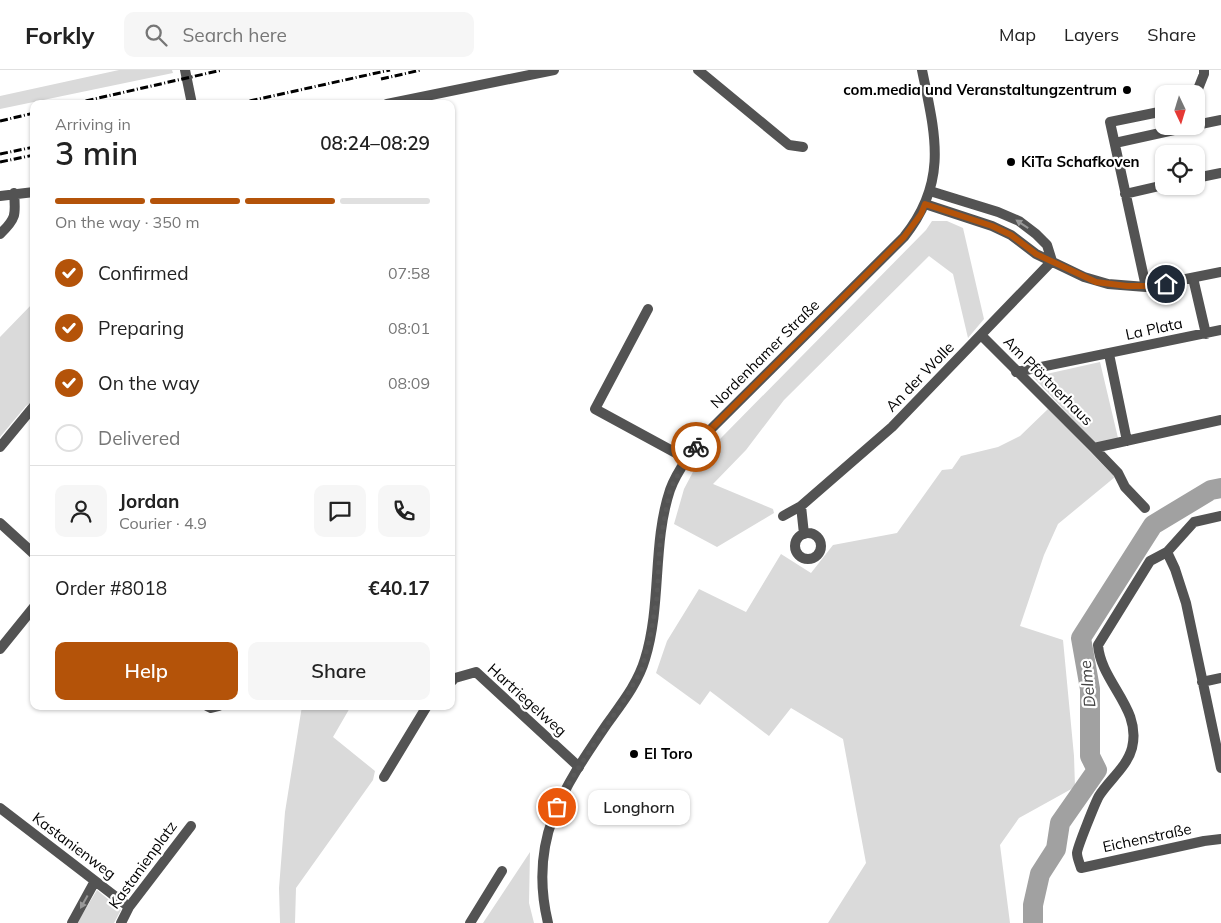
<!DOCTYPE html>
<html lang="en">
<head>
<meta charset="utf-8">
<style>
	:root { --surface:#fff; --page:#f6f6f6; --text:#222; --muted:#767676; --line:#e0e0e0; --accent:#b45309 }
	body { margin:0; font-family:Mulish,sans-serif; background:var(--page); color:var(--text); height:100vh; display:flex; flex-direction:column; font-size:19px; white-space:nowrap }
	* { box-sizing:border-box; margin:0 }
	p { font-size:16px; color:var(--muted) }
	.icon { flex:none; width:28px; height:28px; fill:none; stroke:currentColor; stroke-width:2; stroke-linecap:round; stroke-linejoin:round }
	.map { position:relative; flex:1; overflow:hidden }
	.drawer { position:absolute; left:30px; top:30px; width:425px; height:610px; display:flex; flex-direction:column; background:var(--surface); border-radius:10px; box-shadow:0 1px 4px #0004 }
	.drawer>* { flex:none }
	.needle { width:32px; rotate:176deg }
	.tools { position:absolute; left:1155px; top:15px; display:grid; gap:10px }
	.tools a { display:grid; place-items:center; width:50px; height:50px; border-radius:10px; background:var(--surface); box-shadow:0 1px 4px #0004; font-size:25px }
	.pin { position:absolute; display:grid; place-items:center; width:42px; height:42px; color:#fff; margin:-21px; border:2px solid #fff; border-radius:50%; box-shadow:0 1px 5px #0007 }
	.courier { position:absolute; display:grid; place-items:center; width:50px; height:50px; margin:-25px; border:4px solid #b45309; border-radius:50%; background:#fff; color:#222; box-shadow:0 1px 6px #0007 }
	.bubble { position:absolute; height:35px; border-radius:10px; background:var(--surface); box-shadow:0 1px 4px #0004; font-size:16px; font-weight:600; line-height:35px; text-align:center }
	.headline em { font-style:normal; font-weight:600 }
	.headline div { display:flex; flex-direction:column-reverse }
	.headline { display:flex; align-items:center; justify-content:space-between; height:85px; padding:0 25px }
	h1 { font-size:32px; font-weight:600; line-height:38px }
	.bar { display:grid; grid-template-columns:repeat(4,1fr); gap:8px 5px; align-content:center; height:60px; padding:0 25px }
	.bar i { height:6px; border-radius:4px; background:var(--line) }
	.bar .on { background:var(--accent) }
	.bar p { grid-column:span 4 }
	.line { display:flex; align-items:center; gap:12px; padding:0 25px; border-top:1px solid var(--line) }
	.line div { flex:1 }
	.round { display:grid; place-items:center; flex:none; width:52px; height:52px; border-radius:10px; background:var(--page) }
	ol { padding:0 25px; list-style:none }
	li { display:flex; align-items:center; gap:15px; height:55px }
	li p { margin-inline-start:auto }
	li .icon { padding:5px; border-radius:50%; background:var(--accent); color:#fff; stroke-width:4 }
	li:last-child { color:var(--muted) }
	li i { width:28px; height:28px; border:2px solid var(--line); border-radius:50% }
	.action { display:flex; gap:10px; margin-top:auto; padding:10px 25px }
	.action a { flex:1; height:58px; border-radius:10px; background:var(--accent); color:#fff; font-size:20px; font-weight:600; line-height:58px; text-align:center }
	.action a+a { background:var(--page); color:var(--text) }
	header { display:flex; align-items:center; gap:30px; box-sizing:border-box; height:70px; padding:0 25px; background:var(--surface); border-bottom:1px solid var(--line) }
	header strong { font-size:24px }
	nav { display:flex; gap:28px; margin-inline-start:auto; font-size:18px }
	.search { width:350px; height:45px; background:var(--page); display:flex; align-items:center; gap:12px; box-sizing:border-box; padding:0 18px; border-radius:10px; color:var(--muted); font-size:19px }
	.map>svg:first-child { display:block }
</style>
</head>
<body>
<header>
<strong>Forkly</strong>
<div class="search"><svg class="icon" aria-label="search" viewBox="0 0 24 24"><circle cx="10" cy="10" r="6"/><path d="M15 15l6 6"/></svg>Search here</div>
<nav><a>Map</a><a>Layers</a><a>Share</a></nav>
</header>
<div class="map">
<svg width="1221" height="853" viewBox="0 0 1221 853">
	<rect width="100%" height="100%" fill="#fff"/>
	<!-- green -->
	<path fill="#dadada" d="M 119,0 L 172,0 L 173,3 L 0,39 L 0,26 Z
		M 932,151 L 947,151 L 963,158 L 984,249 L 968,268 L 953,204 L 929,186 L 784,330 L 746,380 L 713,414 L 773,439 L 774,443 L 717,477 L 674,454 L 684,419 L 694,400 L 721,368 L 926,160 Z
		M 34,232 L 34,330 L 26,336 L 0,367 L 0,267 Z
		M 1100,292 L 1118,368 L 1096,374 L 1033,307 Z
		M 1048,339 L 1115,407 L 1058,454 L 1044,485 L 1020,556 L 1063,570 L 1074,686 L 1075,717 L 1019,748 L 1000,775 L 1010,853 L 828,853 L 866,793 L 843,669 L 791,638 L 769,666 L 710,621 L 700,635 L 656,603 L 667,571 L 699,519 L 746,542 L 781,484 L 811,503 L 833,475 L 897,463 L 942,400 L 952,399 L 961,386 L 998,377 L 1020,366 Z
		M 302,636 L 351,636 L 333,667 L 375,701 L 373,710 L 296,818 L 295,853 L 280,853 L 279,818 L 285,742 Z
		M 530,782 L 529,833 L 534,853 L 483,853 Z
		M 97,820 L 121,840 L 114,853 L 77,853 Z"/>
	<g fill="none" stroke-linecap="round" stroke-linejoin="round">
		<!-- river -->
		<path stroke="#a1a1a1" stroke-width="20" d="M 1033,853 L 1033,835 L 1040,804 L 1056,779 L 1060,753 L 1097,700 L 1090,686 L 1090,619 L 1081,568 L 1153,455 L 1211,420 L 1221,418"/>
		<!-- minor -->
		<path stroke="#535353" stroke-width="10" d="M 185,0 L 192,34
			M 698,0 L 789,75 L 803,77
			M 1196,24 L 1204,4 L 1204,0
			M 387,34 L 554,0
			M 1196,55 L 1221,50
			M 1115,73 L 1192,56
			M 1196,108 L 1221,103
			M 930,121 L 998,142 L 1019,151 L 1036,164 L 1047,175 L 1052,191
			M 1125,124 L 1164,115
			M 0,126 L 34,122
			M 925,134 L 992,156 L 1011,165 L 1036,184 L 1084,207 L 1108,214 L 1146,217 L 1221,202
			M 0,164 C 16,149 16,145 14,123
			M 1193,208 L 1206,264
			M 1146,217 L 1110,52 L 1164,41
			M 648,239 L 595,339 L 687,389
			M 981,265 L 1094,378 L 1118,403 L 1125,417 L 1145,438
			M 1109,284 L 1127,371
			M 1016,302 L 1221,260
			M 0,377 L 34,336
			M 1094,378 L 1221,350
			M 801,436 L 804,464
			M 783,446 L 801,436 L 892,357 L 1052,191
			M 1221,446 L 1194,452 L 1167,482 L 1150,491 L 1098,575 C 1101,613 1142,638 1132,678 C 1127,697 1109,710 1099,726 C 1096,731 1077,778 1077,783 C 1077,788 1080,794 1081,798 L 1204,771 L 1221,769
			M 0,453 L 34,484
			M795 476a13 13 0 1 1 26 0a13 13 0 1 1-26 0Z
			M 1167,482 L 1175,499 L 1186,533 L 1221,698
			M 0,579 L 34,537
			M 451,612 L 455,608 L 476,602 L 579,697
			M 1202,612 L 1221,608
			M 207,636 L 211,638 L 219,636
			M 384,707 L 427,636
			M 0,738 L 129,837
			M 72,853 L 95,811
			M 121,853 L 129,837 L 191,756
			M 470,853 L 502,801"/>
		<!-- tertiary -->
		<path stroke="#535353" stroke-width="10" d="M 548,853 C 528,770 562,720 607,654 C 622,633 638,613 645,589 C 662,534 652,474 670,420 C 678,398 695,378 710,360 L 904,167 C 949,111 935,64 922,0"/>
		<!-- rail -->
		<path stroke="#000" stroke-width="3" stroke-dasharray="8 2.5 1 2.5" stroke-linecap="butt" d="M 381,9 L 421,0
			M 72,34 L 222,0
			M 236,34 L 390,0
			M 0,51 L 34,43
			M 0,84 L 34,77
			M 0,92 L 34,85"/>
	</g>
	<!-- one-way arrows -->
	<defs><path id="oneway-solid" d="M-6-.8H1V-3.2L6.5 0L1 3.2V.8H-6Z" transform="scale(1.25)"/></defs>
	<g fill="#989898">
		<use href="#oneway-solid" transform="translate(1022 154) rotate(-146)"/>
		<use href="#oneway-solid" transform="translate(84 832) rotate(119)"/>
	</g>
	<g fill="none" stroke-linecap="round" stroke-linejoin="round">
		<!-- done -->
		<path stroke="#595959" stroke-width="5" stroke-dasharray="0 9" d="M 557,737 L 562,725 L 579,697 L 626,627 L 642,599 L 651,563 L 657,527 L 660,473 L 670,419 L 687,389 L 696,377"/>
		<!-- route -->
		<path stroke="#b45309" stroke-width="6" d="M 696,377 L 710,360 L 904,167 L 921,144 L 925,134 L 992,156 L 1011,165 L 1036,184 L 1096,212 L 1127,216 L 1146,216 L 1166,214"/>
	</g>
	<!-- markers -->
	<g fill="#000" stroke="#fff" stroke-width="2">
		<circle cx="1127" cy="20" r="5"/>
		<circle cx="1011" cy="92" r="5"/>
		<circle cx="634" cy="684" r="5"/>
	</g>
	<g text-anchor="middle" stroke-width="4.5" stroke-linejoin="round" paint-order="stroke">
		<!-- poi labels -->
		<g font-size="15" font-weight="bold" fill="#000" stroke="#fff" text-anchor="start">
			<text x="1117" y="25" text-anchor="end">com.media und Veranstaltungzentrum</text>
			<text x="1021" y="97">KiTa Schafkoven</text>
			<text x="644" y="689">El Toro</text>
		</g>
		<!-- street labels -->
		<g font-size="15" fill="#000" stroke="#fff">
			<text transform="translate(1154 259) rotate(-12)" y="5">La Plata</text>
			<text transform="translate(765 284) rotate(-45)" y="5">Nordenhamer Straße</text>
			<text transform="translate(920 307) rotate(-46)" y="5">An der Wolle</text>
			<text transform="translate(1048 311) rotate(45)" y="5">Am Pförtnerhaus</text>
			<text transform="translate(527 630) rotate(42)" y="5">Hartriegelweg</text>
			<text transform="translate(1147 768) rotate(-12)" y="5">Eichenstraße</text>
			<text transform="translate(74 776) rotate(37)" y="5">Kastanienweg</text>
			<text transform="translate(143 795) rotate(-54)" y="5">Kastanienplatz</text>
		</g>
		<!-- water labels -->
		<g font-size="16" font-style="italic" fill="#424242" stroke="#fff">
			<text transform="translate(1087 614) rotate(-96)" y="6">Delme</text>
		</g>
	</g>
</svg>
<div class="tools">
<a><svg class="needle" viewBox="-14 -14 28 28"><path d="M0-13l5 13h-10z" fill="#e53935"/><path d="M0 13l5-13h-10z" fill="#767676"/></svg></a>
<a><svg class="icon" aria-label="locate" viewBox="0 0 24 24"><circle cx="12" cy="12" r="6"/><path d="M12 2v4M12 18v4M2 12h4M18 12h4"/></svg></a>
</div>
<div class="pin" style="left:557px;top:737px;background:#ea580c"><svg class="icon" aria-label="bag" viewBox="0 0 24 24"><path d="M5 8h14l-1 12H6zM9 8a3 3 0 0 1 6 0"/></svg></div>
<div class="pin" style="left:1166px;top:214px;background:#1f2937"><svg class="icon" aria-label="home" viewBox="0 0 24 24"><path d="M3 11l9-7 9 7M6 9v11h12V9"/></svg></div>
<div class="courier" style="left:696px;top:377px"><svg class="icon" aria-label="bike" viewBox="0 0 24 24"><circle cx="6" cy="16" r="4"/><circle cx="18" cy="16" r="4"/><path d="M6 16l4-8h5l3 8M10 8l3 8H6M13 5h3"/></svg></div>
<div class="bubble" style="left:588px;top:720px;width:102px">Longhorn</div>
<section class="drawer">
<div class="headline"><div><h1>3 min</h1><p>Arriving in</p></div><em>08:24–08:29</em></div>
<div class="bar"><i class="on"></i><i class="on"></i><i class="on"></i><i></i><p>On the way · 350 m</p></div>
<ol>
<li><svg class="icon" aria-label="check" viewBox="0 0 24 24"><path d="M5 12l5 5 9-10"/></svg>Confirmed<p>07:58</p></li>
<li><svg class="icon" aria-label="check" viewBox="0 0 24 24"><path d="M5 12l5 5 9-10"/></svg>Preparing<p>08:01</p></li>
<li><svg class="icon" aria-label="check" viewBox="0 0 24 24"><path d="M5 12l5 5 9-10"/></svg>On the way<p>08:09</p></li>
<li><i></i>Delivered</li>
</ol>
<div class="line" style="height:90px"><a class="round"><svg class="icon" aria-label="person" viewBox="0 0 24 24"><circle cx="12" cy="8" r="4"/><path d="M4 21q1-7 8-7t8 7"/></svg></a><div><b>Jordan</b><p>Courier · 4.9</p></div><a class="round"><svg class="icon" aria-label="chat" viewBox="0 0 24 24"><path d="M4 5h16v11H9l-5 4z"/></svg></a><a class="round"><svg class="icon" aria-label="phone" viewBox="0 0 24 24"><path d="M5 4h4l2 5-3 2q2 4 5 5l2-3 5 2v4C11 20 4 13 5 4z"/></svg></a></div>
<div class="line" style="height:65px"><div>Order #8018</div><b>€40.17</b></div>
<div class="action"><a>Help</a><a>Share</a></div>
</section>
</div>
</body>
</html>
